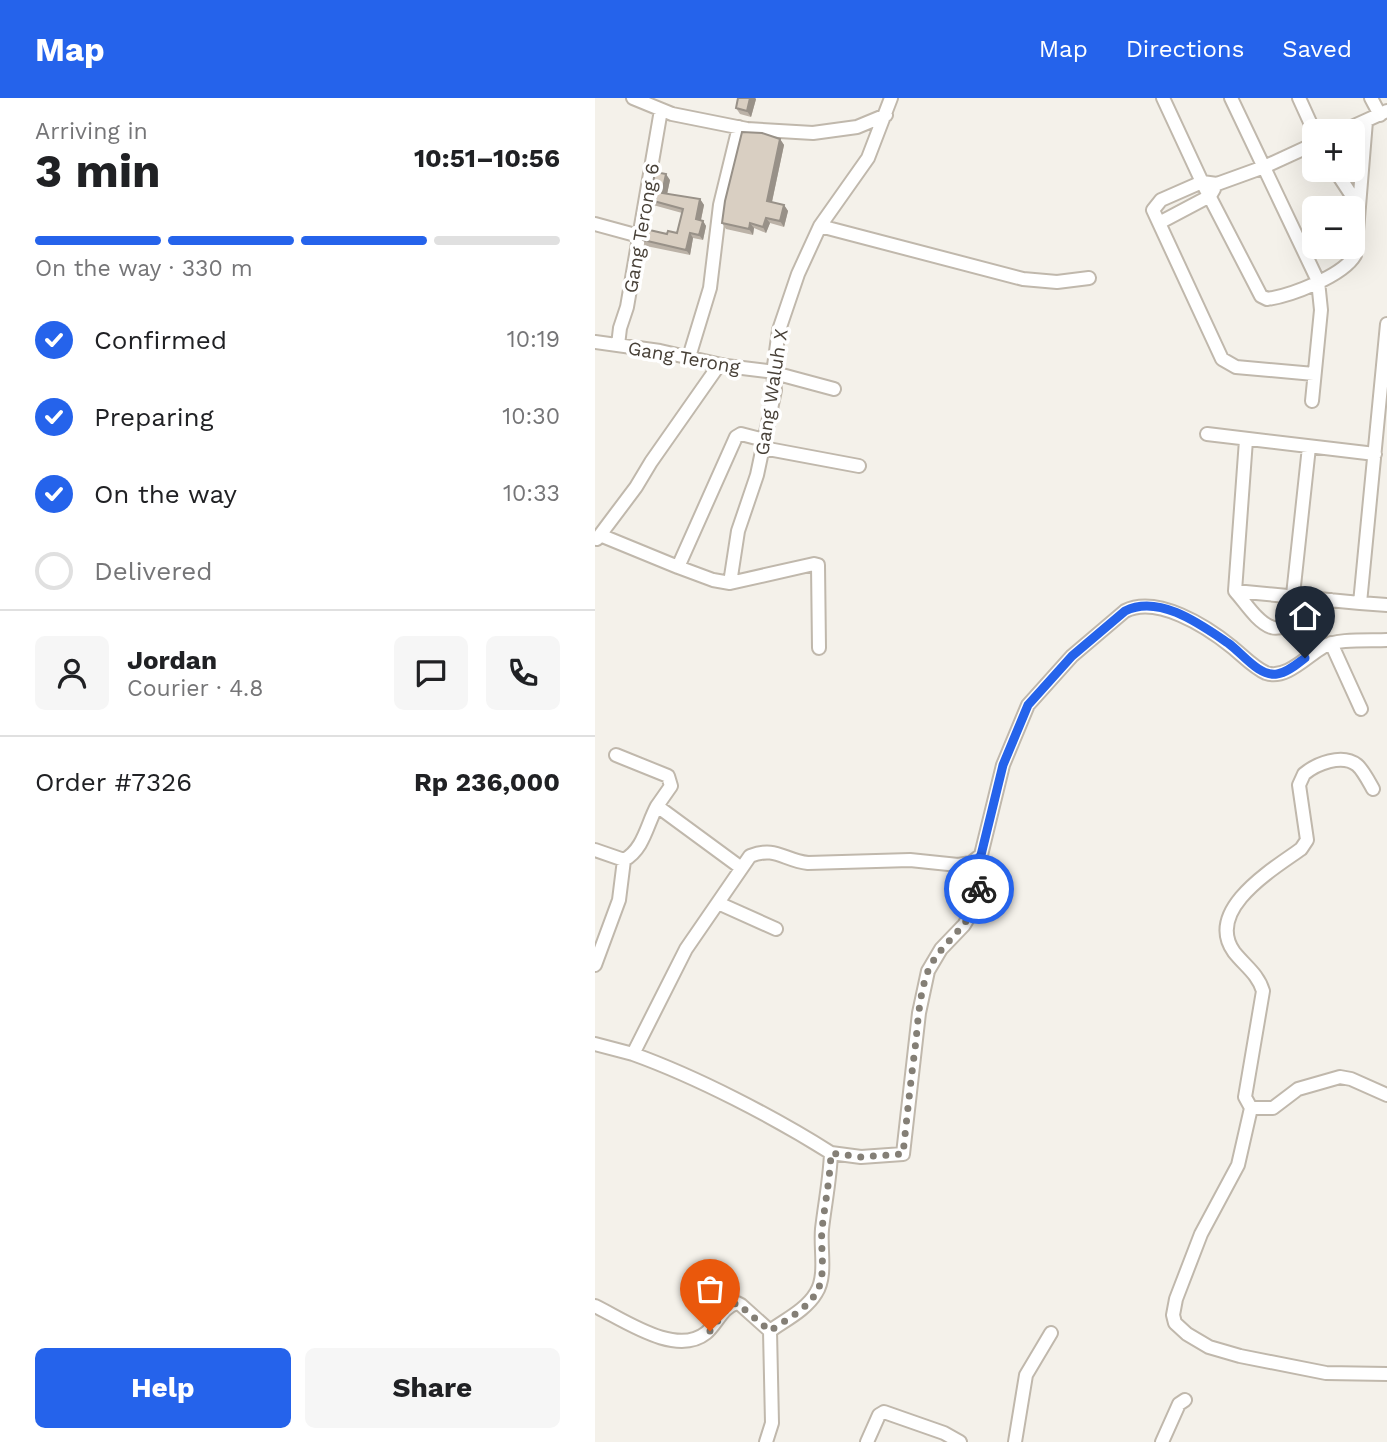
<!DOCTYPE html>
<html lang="en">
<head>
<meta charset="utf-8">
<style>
	:root { --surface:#fff; --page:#f6f6f6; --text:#202124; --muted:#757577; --line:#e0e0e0; --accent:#2563eb }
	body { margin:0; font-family:"Work Sans",sans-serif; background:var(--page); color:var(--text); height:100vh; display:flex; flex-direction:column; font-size:26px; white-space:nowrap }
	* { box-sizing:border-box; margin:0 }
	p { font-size:23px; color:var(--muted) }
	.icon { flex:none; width:38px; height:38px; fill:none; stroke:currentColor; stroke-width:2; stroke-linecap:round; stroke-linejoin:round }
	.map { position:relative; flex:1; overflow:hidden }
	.details { display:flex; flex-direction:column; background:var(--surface); width:595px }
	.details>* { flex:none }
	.buttons { position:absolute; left:707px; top:21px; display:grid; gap:14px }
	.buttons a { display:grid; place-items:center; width:63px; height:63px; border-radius:10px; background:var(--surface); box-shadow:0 7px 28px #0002; font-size:35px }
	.pin { position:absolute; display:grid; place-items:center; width:60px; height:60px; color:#fff; margin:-72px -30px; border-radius:50% 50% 50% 0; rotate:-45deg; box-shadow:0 0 7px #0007 }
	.pin .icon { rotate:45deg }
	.courier { position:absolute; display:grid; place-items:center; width:70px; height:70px; margin:-35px; border:5px solid #2563eb; border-radius:50%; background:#fff; color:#222; box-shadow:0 2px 9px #0007 }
	.head em { font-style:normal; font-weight:700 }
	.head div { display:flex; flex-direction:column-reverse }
	.head { display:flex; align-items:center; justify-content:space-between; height:119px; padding:0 35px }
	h1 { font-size:46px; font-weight:700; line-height:52px }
	.bar { display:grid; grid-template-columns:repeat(4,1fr); gap:10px 7px; align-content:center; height:84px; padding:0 35px }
	.bar i { height:9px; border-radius:5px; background:var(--line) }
	.bar .current { background:var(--accent) }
	.bar p { grid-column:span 4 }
	.line { display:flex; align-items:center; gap:18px; padding:0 35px; border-top:2px solid var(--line) }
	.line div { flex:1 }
	.round { display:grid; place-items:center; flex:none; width:74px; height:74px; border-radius:10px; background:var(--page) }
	ol { padding:0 35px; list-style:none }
	li { display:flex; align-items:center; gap:21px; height:77px }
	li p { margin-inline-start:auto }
	li .icon { padding:7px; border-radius:50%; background:var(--accent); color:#fff; stroke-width:4 }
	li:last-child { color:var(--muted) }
	li i { width:38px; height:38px; border:4px solid var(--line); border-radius:50% }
	.cta { display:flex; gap:14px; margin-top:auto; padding:14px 35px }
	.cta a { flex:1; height:80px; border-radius:10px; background:var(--accent); color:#fff; font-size:28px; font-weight:700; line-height:80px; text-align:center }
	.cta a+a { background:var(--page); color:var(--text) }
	header { display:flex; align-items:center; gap:42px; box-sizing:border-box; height:98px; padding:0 35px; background:var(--accent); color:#fff }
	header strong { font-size:33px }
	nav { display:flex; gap:38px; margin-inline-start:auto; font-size:24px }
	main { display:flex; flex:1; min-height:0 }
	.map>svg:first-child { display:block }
</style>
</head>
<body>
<header>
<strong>Map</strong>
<nav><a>Map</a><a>Directions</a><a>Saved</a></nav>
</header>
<main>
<section class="details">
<div class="head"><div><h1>3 min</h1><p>Arriving in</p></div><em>10:51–10:56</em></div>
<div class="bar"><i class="current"></i><i class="current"></i><i class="current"></i><i></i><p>On the way · 330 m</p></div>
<ol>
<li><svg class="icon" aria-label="check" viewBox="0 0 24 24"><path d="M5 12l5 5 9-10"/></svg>Confirmed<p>10:19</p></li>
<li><svg class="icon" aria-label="check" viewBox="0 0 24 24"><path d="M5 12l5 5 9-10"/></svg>Preparing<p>10:30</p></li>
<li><svg class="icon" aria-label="check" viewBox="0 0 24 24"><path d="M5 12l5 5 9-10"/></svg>On the way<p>10:33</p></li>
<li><i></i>Delivered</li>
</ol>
<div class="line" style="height:126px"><a class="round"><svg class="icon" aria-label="person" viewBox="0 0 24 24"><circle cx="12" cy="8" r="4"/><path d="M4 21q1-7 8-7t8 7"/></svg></a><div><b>Jordan</b><p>Courier · 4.8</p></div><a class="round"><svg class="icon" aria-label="chat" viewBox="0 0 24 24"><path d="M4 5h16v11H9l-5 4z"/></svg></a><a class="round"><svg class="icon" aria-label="phone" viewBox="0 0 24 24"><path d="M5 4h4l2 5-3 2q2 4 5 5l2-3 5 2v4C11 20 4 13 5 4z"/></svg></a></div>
<div class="line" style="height:91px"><div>Order #7326</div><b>Rp 236,000</b></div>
<div class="cta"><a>Help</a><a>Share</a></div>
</section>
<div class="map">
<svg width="792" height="1344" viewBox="0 0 792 1344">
	<rect width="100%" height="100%" fill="#f4f1ea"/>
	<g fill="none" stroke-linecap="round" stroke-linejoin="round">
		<!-- minor casing -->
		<g stroke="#c0b8ac" stroke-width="16">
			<path id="minor" d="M 38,0 L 77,16 L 152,31 L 218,35 L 262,29 L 291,17
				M 568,0 L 607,84 L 666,198 L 672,201 C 695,198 748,178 760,157 L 771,23
				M 636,0 L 723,183 L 726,212 L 717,303
				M 704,0 L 719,33
				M 776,0 L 785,17
				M 748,33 L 792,13
				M 740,72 L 763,107
				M 564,125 L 615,98 L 619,91
				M 0,126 L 44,138
				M 225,128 L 428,181 L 462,184 L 494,180
				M 792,226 L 765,505 L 792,507
				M 0,244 L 65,253 L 131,268 L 172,273 L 239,291
				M 23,247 L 25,230 L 32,209 L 66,12
				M 94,259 L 115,190 L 125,107 L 144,29
				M 719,276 L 641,269 L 627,261 L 558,112 L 566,102 L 607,84 L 622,86 L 669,69 L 719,46
				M 612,336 L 780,356
				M 651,342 L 640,493 C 650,504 662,524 676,529 C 690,535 724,510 736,502
				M 168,350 L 264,368
				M 5,437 L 83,469 L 141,339 L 146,336 L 169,342
				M 2,441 L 41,389 L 56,364 L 124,267
				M 83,469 L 118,482 L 135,485 L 219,466 L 223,467 L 224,550
				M 135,485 L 143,433 L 162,377 L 180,292 L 178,275 L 184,232 L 203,176 L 225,128 L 273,60 L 296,0
				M 640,493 L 765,505
				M 698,497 L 714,349
				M 736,545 L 766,611
				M 21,657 L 73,678 L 76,688 L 62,708
				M 778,691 C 774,684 768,672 762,667 C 747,655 721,666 709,676 L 704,687 L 712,742 L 706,751 C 678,771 609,812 639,854 C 650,868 663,876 668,893 L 650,999 L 656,1010 L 643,1067 L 606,1136 L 581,1201 L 578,1217 L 580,1225 L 592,1236 L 614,1249 L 645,1258 L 731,1275 L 792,1276
				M 0,752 L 29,762 C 49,751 52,726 62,708 L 145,769
				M 123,805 L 181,831
				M 0,867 L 24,802 L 29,762
				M 0,946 L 38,956 L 91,851 L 155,758 C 181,748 188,762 213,765 L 315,762 L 363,767 L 376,765 L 386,757 L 408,667 L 433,607 L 477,558 L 530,513 C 562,497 611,528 637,549 C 647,557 659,570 671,575 C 691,582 712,558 728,549 C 742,540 775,543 792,542
				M 38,956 C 102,979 179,1019 236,1055 C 235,1081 230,1105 227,1131 C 225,1151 232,1178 221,1195 C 211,1212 190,1222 175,1233
				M 656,1010 L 678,1010 L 703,991 L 745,979 L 756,981 L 792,997
				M 236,1055 L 266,1059 L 308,1056 L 324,915 L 333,873 L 346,851 L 369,827 L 378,812 L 383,796 L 383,761
				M 0,1208 C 29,1222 81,1259 111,1235 C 122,1226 127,1209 142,1205 L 146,1207 L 175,1233 L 177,1325 L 171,1344
				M 272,1344 L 284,1317 L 289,1314 L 349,1335 L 365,1344
				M 420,1344 L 431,1277 L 456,1235
				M 567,1344 L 584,1306 L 590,1302"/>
		</g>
		<!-- minor -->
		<use href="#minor" stroke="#fff" stroke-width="12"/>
	</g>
	<!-- wall -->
	<path fill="#bbb2a7" d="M 143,0 L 160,0 L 161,1 L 156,19 L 145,16 L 141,10 Z
		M 185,41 L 189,47 L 177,104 L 189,107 L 193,113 L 189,129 L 175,125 L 171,135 L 159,130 L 158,137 L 131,131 L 127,125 Z
		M 75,82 L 72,96 L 105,101 L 109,107 L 106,122 L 108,123 L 111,128 L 108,142 L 98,140 L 95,157 L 51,148 L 48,142 L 72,136 L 82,135 L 87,115 L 58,107 L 55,102 Z"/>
	<!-- shaded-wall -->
	<path fill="#989188" d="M 155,0 L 160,0 L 161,1 L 156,19 L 152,13 Z
		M 185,41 L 189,47 L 176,108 L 172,103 Z
		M 71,76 L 75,82 L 71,101 L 67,95 Z
		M 105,101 L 109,107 L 105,126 L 101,121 Z
		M 189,107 L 193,113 L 189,129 L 185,123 Z
		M 171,120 L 175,125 L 171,135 L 168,129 Z
		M 108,123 L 111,128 L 108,142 L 104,137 Z
		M 155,125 L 159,130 L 158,137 L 154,131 Z
		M 95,135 L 98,140 L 95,157 L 91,152 Z"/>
	<!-- building -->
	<path fill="#d9cfc2" stroke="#989188" stroke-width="2" d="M 143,0 L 155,0 L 152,13 L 141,10 Z
		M 147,34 L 167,35 L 185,41 L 172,103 L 189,107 L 185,123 L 171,120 L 168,129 L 155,125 L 154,131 L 127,125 L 130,103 Z
		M 60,74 L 71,76 L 67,95 L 105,101 L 101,121 L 108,123 L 104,137 L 95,135 L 91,152 L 48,142 L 50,131 L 72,136 L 73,133 L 82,135 L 88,111 L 55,102 Z"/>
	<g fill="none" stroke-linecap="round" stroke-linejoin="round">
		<!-- done -->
		<path stroke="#847f76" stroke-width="7" stroke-dasharray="0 12.6" d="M 115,1233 L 134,1208 L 142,1205 L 175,1233 C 190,1222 211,1212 221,1195 C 232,1178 225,1151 227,1131 C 230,1105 235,1081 236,1055 L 266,1059 L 308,1056 C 312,1018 316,980 321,943 C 323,920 325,894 333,873 C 346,842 381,827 384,791"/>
		<!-- route -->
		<path stroke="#2563eb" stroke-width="9" d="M 384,791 L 383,761 L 386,757 L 408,667 L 433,607 L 477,558 L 530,513 C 564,496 605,526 633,545 C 647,555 664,579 682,576 C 692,575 702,566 710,560"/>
	</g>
	<g text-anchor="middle" stroke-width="7" stroke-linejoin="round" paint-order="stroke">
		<!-- street labels -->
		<g font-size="19" fill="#484138" stroke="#fff">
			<text transform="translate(46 130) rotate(-80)" y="7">Gang Terong 6</text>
			<text transform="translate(89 259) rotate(10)" y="7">Gang Terong</text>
			<text transform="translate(176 294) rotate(-81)" y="7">Gang Waluh X</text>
		</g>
	</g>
</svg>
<div class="buttons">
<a>+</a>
<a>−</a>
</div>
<div class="pin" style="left:115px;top:1233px;background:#ea580c"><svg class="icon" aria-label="bag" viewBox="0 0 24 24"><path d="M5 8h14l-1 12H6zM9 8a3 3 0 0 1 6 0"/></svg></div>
<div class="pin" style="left:710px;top:560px;background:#1f2937"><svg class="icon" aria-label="home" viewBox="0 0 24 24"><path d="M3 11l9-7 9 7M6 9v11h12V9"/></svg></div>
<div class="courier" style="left:384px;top:791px"><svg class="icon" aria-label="bike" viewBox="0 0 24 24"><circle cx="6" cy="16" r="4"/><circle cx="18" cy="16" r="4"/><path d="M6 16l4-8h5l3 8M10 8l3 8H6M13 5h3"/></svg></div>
</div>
</main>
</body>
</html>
